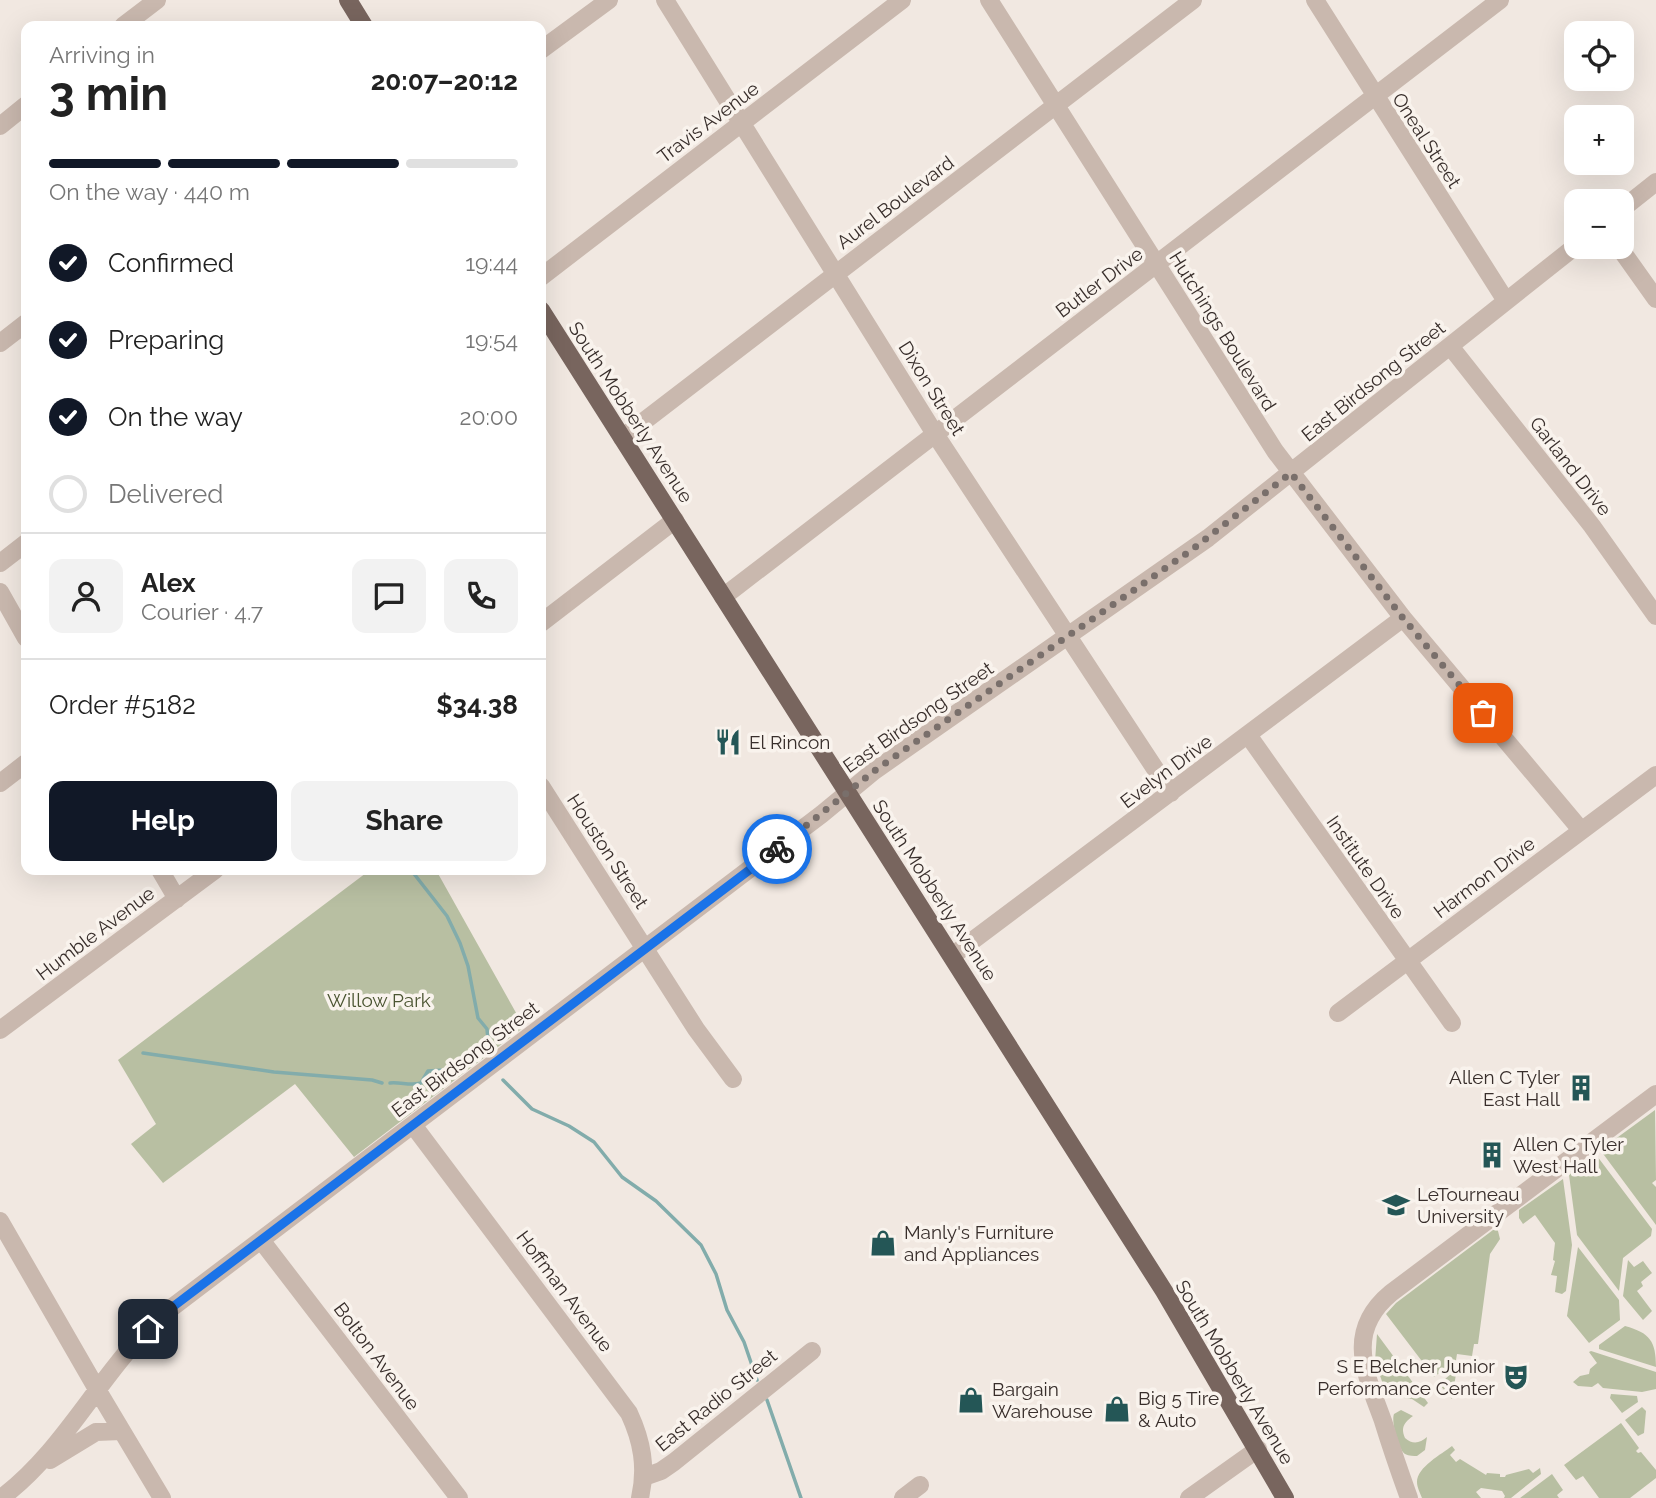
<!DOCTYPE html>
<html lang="en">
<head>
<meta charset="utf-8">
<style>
	:root { --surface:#fff; --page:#f2f2f2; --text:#222; --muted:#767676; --line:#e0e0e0; --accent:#111827 }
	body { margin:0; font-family:Raleway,sans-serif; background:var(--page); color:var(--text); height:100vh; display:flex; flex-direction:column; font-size:26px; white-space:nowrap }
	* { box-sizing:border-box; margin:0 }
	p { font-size:23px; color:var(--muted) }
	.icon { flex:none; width:38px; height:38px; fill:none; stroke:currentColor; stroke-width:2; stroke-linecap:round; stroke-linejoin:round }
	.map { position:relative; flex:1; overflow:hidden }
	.side { position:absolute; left:21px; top:21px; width:525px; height:854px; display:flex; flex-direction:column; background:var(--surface); border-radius:14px; box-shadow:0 7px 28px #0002 }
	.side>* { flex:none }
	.buttons { position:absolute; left:1564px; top:21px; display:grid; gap:14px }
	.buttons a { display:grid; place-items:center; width:70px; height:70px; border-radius:14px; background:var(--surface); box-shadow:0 7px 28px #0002; font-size:35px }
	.pin { position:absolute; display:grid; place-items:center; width:60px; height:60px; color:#fff; margin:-30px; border-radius:14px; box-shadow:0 4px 10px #0006 }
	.courier { position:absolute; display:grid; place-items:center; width:70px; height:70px; margin:-35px; border:5px solid #1a73e8; border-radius:50%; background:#fff; color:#222; box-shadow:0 2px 9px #0007 }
	.head em { font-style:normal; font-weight:700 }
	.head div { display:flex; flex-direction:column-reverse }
	.head { display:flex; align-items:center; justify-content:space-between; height:119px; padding:0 28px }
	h1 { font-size:46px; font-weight:700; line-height:52px }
	.bar { display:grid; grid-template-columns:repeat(4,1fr); gap:10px 7px; align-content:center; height:84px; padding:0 28px }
	.bar i { height:9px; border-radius:5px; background:var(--line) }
	.bar .active { background:var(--accent) }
	.bar p { grid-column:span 4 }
	.line { display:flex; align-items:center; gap:18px; padding:0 28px; border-top:2px solid var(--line) }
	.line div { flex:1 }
	.round { display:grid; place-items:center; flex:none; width:74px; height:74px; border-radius:14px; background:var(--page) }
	ol { padding:0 28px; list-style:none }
	li { display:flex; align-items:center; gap:21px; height:77px }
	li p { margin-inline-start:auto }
	li .icon { padding:7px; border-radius:50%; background:var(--accent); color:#fff; stroke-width:4 }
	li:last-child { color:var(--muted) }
	li i { width:38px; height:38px; border:4px solid var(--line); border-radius:50% }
	.primary-button { display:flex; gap:14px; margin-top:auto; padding:14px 28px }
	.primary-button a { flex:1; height:80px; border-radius:14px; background:var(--accent); color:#fff; font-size:28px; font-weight:700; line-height:80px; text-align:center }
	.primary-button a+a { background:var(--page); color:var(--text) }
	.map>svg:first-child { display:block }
</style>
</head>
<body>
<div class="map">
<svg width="1656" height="1498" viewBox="0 0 1656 1498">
	<rect width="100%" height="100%" fill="#f1e8e1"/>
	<!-- green -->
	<path fill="#b8bfa2" d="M 370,870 L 436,870 L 524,1027 L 354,1157 L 295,1084 L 163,1183 L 131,1144 L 156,1124 L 118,1060 Z
		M 1655,1110 L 1656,1180 L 1652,1183 L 1656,1187 L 1656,1225 L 1601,1151 L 1603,1148 Z
		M 1594,1155 L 1597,1156 L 1652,1229 L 1651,1236 L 1623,1258 L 1619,1291 L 1577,1235 L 1569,1175 Z
		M 1563,1179 L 1572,1245 L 1566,1291 L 1562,1294 L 1555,1292 L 1557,1276 L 1551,1275 L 1555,1261 L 1553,1260 L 1555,1243 L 1535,1215 L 1523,1224 L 1519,1218 L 1519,1210 Z
		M 1497,1227 L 1500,1239 L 1490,1254 L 1478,1344 L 1474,1344 L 1472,1356 L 1457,1354 L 1456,1360 L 1434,1377 L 1386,1314 L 1396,1303 Z
		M 1578,1247 L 1619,1300 L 1620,1320 L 1589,1343 L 1567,1316 Z
		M 1628,1260 L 1634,1267 L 1643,1261 L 1652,1273 L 1641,1282 L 1643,1286 L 1637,1291 L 1652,1311 L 1643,1320 L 1623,1296 Z
		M 1625,1326 C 1650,1333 1656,1341 1656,1367 L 1599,1349 L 1599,1345 Z
		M 1377,1334 L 1428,1403 L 1424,1407 L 1412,1399 L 1387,1396 L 1375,1361 Z
		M 1591,1351 L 1656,1372 L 1656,1389 L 1642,1392 L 1603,1388 L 1598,1383 L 1592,1387 L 1578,1386 L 1573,1382 L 1580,1376 L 1589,1374 L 1590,1369 L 1597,1363 L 1589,1352 Z
		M 1451,1374 L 1456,1374 L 1452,1399 L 1439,1384 Z
		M 1611,1394 L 1637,1396 L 1638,1402 L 1622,1413 L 1610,1398 Z
		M 1642,1407 L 1646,1411 L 1644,1433 L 1638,1436 L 1625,1420 Z
		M 1401,1410 L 1413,1416 C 1405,1422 1400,1427 1405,1438 C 1413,1445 1420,1443 1427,1437 L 1425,1450 L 1417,1456 C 1414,1456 1409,1456 1405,1454 C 1398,1449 1391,1422 1394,1414 Z
		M 1621,1423 L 1639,1448 L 1636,1451 L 1638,1453 L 1641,1452 L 1656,1470 L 1656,1478 L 1630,1498 L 1599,1498 L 1583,1476 L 1576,1480 L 1564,1465 Z
		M 1452,1446 L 1455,1450 L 1450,1455 L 1456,1462 L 1460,1459 L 1486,1475 L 1487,1473 L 1500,1474 L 1500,1477 L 1505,1477 L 1506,1475 L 1529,1469 L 1533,1473 L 1540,1468 L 1541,1474 L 1511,1498 L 1504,1498 L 1505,1496 L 1502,1491 L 1481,1488 L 1476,1492 L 1481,1498 L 1422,1498 C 1420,1493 1417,1487 1417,1482 C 1417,1467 1442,1454 1452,1446 Z
		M 1552,1474 L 1563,1490 L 1557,1495 L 1559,1498 L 1520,1498 Z"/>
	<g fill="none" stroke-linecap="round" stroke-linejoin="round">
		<!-- stream -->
		<path stroke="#82acab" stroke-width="3.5" d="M 411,870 L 447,916 L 460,943 L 468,966 L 478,1018 L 487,1029 L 488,1039 L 485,1046 L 478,1048 L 470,1057
			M 143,1053 L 274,1072 L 372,1080 L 382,1083
			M 503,1080 L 532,1109 L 569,1126 L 594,1142 L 622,1177 L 656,1201 L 701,1245 L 716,1274 L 727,1310 L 744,1342 L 757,1380
			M 390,1083 C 401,1082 411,1086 421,1083 L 428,1071 L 444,1070 L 470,1057 L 473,1060
			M 767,1400 L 801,1498"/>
		<!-- minor -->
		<path stroke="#c9b8ae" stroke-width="18" d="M 665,0 L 935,434 L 1171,793
			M 989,0 L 1275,451 L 1403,618 L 1581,830
			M 1315,0 L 1506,301
			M 123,26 L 157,0
			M 541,50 L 609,0
			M 0,126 L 26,105
			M 1622,209 L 1656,182
			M 1619,247 L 1656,299
			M 541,277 L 902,0
			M 0,343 L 26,323
			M 1450,346 L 1592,526 L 1656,616
			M 622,438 L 1193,0
			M 0,563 L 26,543
			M 0,592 L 26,638
			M 723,597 L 1500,0
			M 541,623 L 675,520
			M 1248,735 L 1452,1023
			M 0,783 L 26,763
			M 541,786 L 696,1029 L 733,1079
			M 160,870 L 177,899
			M 952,956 L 1403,618
			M 1338,1013 L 1656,775
			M 0,1030 L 215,870
			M 413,1125 L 629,1413 C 642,1441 647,1467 640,1498
			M 0,1221 L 98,1391 L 162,1498
			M 261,1240 L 459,1498
			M 50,1460 L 96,1432 L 121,1431
			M 644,1477 L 661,1471 L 674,1462 L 812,1351
			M 1,1498 C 68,1448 103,1366 166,1312 L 822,814 L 874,771 L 1208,538 L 1577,245
			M 903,1498 L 920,1485
			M 1189,1498 L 1258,1449
			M 1409,1498 C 1400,1473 1391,1447 1383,1421 C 1366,1374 1344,1332 1391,1293 L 1656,1094"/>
		<!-- major -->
		<path stroke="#78655e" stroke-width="18" d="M 348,0 L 364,26
			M 541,310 L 1164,1291 L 1285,1498"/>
	</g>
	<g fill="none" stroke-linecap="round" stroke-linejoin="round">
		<!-- done -->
		<path stroke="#796f6b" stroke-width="7" stroke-dasharray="0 12.6" d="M 777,849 L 874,771 L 1190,551 L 1291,473 L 1403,618 L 1483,713"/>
		<!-- route -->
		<path stroke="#1a73e8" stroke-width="9" d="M 148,1329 L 166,1312 L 777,849"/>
	</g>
	<!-- icons -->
	<defs>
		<g id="restaurant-bare" transform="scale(2.1)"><path d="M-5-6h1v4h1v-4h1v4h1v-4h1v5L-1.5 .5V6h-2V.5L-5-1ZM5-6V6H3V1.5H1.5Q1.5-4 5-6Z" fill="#245656" stroke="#f9f3ed" stroke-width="2.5" paint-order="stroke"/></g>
		<g id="building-bare" transform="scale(2.1)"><path d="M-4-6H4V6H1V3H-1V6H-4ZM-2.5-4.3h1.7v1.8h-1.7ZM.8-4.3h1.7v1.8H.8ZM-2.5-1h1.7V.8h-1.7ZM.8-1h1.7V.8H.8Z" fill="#245656" stroke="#f9f3ed" stroke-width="2.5" paint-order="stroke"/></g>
		<g id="university-bare" transform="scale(2.1)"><path d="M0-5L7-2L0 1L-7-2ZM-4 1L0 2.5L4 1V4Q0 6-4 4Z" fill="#245656" stroke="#f9f3ed" stroke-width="2.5" paint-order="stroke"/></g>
		<g id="shop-bare" transform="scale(2.1)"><path d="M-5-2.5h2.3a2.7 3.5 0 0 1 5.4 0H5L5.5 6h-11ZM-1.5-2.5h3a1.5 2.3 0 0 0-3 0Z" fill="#245656" stroke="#f9f3ed" stroke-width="2.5" paint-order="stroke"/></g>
		<g id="theatre-bare" transform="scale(2.1)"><path d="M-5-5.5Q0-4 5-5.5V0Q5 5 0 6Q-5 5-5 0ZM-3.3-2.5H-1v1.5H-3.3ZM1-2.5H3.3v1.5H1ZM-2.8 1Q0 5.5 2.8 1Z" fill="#245656" stroke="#f9f3ed" stroke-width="2.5" paint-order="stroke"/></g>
	</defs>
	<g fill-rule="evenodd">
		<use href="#restaurant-bare" x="728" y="742"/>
		<use href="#building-bare" x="1581" y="1088"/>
		<use href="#building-bare" x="1492" y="1155"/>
		<use href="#university-bare" x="1396" y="1205"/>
		<use href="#shop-bare" x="883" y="1243"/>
		<use href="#theatre-bare" x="1516" y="1377"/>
		<use href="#shop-bare" x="971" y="1400"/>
		<use href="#shop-bare" x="1117" y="1409"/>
	</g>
	<g text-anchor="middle" stroke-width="7" stroke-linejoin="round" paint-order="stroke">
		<!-- street labels -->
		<g font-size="19" fill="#382e2b" stroke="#f9f3ed">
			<text transform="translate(708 122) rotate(-37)" y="7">Travis Avenue</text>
			<text transform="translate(1427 140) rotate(57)" y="7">Oneal Street</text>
			<text transform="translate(895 202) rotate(-37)" y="7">Aurel Boulevard</text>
			<text transform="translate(1099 282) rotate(-37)" y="7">Butler Drive</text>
			<text transform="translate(1223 331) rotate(58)" y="7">Hutchings Boulevard</text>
			<text transform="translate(1373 381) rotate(-39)" y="7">East Birdsong Street</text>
			<text transform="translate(932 388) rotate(58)" y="7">Dixon Street</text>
			<text transform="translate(631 412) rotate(57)" y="7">South Mobberly Avenue</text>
			<text transform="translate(1571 466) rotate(52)" y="7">Garland Drive</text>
			<text transform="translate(918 717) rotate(-35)" y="7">East Birdsong Street</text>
			<text transform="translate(1166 771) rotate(-37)" y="7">Evelyn Drive</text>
			<text transform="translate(608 851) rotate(57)" y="7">Houston Street</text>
			<text transform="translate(1366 867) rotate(55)" y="7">Institute Drive</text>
			<text transform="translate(1484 877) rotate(-37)" y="7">Harmon Drive</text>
			<text transform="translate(935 890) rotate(57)" y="7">South Mobberly Avenue</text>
			<text transform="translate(95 933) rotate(-37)" y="7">Humble Avenue</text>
			<text transform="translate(465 1059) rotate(-37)" y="7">East Birdsong Street</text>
			<text transform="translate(565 1291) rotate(53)" y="7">Hoffman Avenue</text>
			<text transform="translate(377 1356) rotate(53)" y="7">Bolton Avenue</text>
			<text transform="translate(1235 1372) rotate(59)" y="7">South Mobberly Avenue</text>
			<text transform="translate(716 1400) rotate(-39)" y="7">East Radio Street</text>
		</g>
		<!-- poi labels -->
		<g font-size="19" fill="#382e2b" stroke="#f9f3ed" text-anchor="start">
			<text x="749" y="749">El Rincon</text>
			<text x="1560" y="1084" text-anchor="end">Allen C Tyler<tspan x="1560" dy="22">East Hall</tspan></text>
			<text x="1513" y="1151">Allen C Tyler<tspan x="1513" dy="22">West Hall</tspan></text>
			<text x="1417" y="1201">LeTourneau<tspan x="1417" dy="22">University</tspan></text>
			<text x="904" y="1239">Manly's Furniture<tspan x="904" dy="22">and Appliances</tspan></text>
			<text x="1495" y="1373" text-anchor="end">S E Belcher Junior<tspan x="1495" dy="22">Performance Center</tspan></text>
			<text x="992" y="1396">Bargain<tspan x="992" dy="22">Warehouse</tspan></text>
			<text x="1138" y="1405">Big 5 Tire<tspan x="1138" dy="22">&amp; Auto</tspan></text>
		</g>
		<!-- park labels -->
		<g font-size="19" fill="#4a5431" stroke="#f9f3ed">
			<text x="379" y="1007">Willow Park</text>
		</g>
	</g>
</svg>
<div class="buttons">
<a><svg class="icon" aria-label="locate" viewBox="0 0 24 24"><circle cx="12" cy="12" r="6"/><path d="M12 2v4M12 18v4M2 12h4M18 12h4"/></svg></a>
<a>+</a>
<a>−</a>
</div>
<div class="pin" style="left:1483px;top:713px;background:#ea580c"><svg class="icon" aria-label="bag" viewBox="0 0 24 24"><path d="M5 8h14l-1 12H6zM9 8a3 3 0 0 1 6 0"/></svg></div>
<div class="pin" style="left:148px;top:1329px;background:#1f2937"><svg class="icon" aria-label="home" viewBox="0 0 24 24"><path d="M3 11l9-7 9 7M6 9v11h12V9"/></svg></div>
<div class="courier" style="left:777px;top:849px"><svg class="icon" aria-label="bike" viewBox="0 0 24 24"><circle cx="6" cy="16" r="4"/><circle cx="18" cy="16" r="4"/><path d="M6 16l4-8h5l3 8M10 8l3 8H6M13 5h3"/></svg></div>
<section class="side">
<div class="head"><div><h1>3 min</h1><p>Arriving in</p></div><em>20:07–20:12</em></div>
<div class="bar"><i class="active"></i><i class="active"></i><i class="active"></i><i></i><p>On the way · 440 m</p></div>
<ol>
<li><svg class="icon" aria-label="check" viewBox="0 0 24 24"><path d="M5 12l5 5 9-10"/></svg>Confirmed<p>19:44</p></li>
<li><svg class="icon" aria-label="check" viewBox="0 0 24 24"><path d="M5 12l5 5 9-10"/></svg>Preparing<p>19:54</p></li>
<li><svg class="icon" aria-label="check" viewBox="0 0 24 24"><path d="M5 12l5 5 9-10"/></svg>On the way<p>20:00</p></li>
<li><i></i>Delivered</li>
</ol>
<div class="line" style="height:126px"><a class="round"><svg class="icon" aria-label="person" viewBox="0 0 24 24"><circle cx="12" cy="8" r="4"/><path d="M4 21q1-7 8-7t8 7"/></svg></a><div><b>Alex</b><p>Courier · 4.7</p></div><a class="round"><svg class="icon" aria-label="chat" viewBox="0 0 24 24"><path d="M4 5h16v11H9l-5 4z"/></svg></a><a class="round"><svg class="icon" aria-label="phone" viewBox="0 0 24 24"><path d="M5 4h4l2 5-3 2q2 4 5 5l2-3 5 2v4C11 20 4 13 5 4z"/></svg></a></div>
<div class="line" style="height:91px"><div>Order #5182</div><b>$34.38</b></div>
<div class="primary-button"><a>Help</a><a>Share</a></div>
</section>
</div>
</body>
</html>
